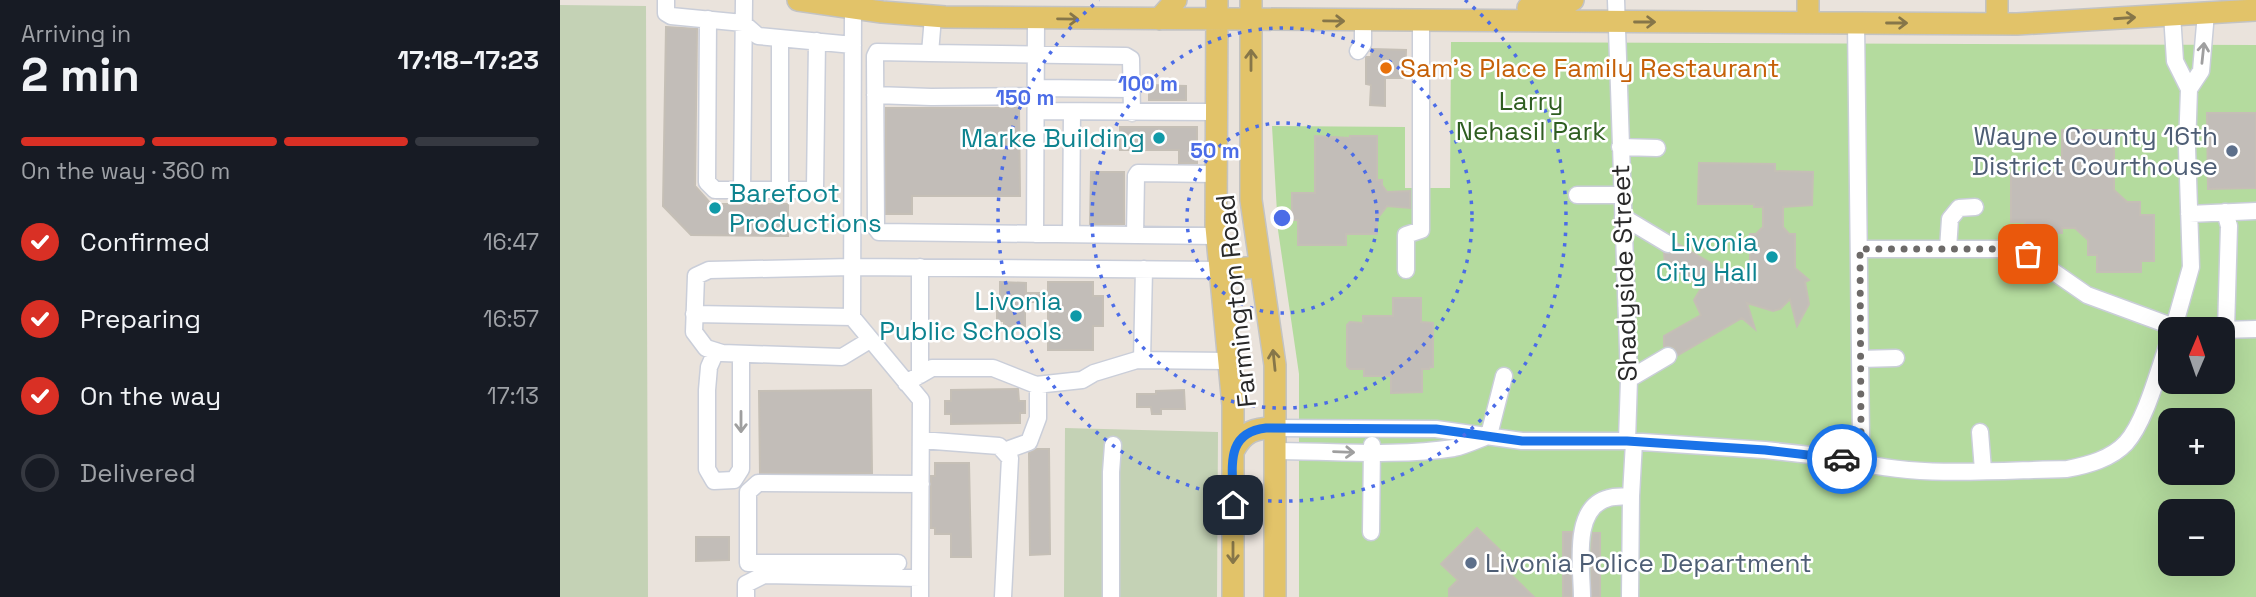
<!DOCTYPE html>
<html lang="en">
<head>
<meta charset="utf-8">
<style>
	:root { --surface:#171b24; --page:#242831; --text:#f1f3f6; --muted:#9ea1a6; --line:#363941; --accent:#d93025 }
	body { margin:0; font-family:"Space Grotesk",sans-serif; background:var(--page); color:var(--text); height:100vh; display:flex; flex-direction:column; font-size:26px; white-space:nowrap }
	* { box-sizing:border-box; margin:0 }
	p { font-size:23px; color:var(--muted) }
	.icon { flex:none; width:38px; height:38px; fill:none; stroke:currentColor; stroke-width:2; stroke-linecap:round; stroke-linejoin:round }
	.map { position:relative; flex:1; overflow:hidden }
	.sheet { display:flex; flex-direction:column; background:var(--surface); width:560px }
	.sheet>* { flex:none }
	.needle { width:46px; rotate:2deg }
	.fabs { position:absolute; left:1598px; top:317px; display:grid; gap:14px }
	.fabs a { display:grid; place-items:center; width:77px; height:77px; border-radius:14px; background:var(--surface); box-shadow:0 7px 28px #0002; font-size:35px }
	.pin { position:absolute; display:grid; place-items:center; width:60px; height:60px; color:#fff; margin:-30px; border-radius:14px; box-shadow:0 4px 10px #0006 }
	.courier { position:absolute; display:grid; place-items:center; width:70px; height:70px; margin:-35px; border:5px solid #1a73e8; border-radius:50%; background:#fff; color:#222; box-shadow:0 2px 9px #0007 }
	.head em { font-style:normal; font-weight:700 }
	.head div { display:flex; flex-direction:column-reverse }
	.head { display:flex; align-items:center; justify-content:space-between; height:119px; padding:0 21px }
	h1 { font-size:46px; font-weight:700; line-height:52px }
	.bar { display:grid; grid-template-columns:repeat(4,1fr); gap:10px 7px; align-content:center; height:84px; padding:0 21px }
	.bar i { height:9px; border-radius:5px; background:var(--line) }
	.bar .on { background:var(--accent) }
	.bar p { grid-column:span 4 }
	ol { padding:0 21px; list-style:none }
	li { display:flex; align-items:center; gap:21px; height:77px }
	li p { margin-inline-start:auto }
	li .icon { padding:7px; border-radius:50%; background:var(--accent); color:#fff; stroke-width:4 }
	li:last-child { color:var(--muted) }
	li i { width:38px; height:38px; border:4px solid var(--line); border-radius:50% }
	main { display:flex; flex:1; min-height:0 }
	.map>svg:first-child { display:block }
</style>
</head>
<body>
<main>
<section class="sheet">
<div class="head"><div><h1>2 min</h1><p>Arriving in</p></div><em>17:18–17:23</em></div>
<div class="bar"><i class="on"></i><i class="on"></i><i class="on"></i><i></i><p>On the way · 360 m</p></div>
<ol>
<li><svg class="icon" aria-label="check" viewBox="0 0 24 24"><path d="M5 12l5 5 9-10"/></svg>Confirmed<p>16:47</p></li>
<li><svg class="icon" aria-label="check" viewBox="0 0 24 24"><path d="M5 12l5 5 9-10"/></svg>Preparing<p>16:57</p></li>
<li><svg class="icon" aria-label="check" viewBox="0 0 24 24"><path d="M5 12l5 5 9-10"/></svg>On the way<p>17:13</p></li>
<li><i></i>Delivered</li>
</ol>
</section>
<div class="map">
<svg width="1696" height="597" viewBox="0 0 1696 597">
	<rect width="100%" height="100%" fill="#eae3dc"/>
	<!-- green -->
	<path fill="#b4db9e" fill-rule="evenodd" d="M 891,42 L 1696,45 L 1696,597 L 739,597 L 739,374 L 718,230 L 712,126 L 845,127 L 845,188 L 890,188 ZM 1610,329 L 1662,329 L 1662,382 L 1610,382 ZM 1610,420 L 1662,420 L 1662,472 L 1610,472 ZM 1610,511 L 1662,511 L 1662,564 L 1610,564 Z"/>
	<!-- cemetery -->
	<path fill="#c4d2b5" d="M 0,5 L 86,6 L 88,597 L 0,597 Z
		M 505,428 L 658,432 L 657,597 L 504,597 Z"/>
	<!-- building -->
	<path fill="#c2bdb8" stroke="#c5bfb6" stroke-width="2" d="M 106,27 L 137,29 L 135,186 L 151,204 L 228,204 L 228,236 L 131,235 L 103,206 Z
		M 812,49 L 846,50 L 845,78 L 825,78 L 825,106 L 810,105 L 811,85 L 806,84 L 806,57 L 811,57 Z
		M 589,85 L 626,86 L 626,100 L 589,100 Z
		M 326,108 L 459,108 L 460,196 L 352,196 L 352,214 L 326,214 Z
		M 1647,113 L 1696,113 L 1696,188 L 1648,189 Z
		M 560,127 L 637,127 L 637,163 L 619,163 L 619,150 L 560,150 Z
		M 1502,130 L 1554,130 L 1554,190 L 1567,202 L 1580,202 L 1580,215 L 1594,215 L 1594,261 L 1581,261 L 1581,272 L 1537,272 L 1537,255 L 1528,255 L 1528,240 L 1515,228 L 1502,228 L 1502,233 L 1465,233 L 1465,222 L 1451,222 L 1451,173 L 1502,173 Z
		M 755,136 L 790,138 L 790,136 L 817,136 L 817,180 L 822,180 L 822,185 L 827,192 L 850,191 L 850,208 L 827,206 L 817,219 L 817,234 L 786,234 L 786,245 L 738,245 L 738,220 L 732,220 L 732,193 L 755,193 Z
		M 1139,163 L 1215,164 L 1215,171 L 1253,172 L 1252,205 L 1223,207 L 1223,227 L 1229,234 L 1235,234 L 1235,268 L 1249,280 L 1245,282 L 1249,304 L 1237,326 L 1230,299 L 1220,309 L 1213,311 L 1187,303 L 1195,329 L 1182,318 L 1118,355 L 1114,347 L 1104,346 L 1104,336 L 1141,315 L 1134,300 L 1142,287 L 1105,264 L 1104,253 L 1114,253 L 1118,244 L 1178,279 L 1190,268 L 1190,234 L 1196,234 L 1203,227 L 1203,207 L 1194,207 L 1194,204 L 1138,204 Z
		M 531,172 L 564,172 L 564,224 L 530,224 Z
		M 440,282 L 466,283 L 466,293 L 488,293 L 488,282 L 533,282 L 533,296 L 543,296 L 543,326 L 533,326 L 533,350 L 488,350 L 488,302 L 465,302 L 465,326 L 444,326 L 444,321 L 437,321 L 437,311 L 440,311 Z
		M 833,298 L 861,298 L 861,322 L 873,323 L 873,367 L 870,367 L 869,369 L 862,369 L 862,392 L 831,393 L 831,376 L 804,376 L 804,369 L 790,369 L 787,366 L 787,325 L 790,322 L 803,323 L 803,316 L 833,316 Z
		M 458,389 L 459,401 L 465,401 L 465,413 L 460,413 L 460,423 L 391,424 L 391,414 L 385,414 L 385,401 L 391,401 L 391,390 Z
		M 311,390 L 312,473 L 200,473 L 199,391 Z
		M 624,390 L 625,409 L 601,409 L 601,414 L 592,414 L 591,407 L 577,407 L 577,394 L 596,394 L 596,391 Z
		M 477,449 L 489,449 L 490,554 L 470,555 L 469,453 Z
		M 375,463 L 409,463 L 411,557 L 391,557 L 391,534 L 375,534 L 375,528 L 371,528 L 371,476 L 375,476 Z
		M 917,528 L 944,554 L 937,561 L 974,597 L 889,597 L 889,589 L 898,580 L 881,564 Z
		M 1003,532 L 1012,532 L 1012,597 L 1003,597 Z
		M 1033,533 L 1040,533 L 1040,597 L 1032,597 L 1031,555 Z
		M 136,537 L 169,537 L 169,560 L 136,561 Z"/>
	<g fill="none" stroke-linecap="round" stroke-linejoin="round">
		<!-- minor casing -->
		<g stroke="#caced9" stroke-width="19">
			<path id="minor" d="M 106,0 L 106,13 L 111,16 L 183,23 L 198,36 L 293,45
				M 1056,0 L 1069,379 L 1067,441
				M 373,17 L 370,53 L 317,52 L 315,56 L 316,228 L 319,232 L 657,236
				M 148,19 L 147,182 L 155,190 L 252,190 L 255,188 L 257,41
				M 220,38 L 220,190
				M 798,51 L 803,44 L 803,21
				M 370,53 L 566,56 L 571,59 L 572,113
				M 476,88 L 572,89
				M 1629,89 L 1641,71 L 1646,13
				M 315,95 L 371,97 L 476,96
				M 476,111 L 657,112
				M 1060,147 L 1097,148
				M 182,190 L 184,0
				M 1017,195 L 1062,195
				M 1665,212 L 1669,226 L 1666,330
				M 1629,214 L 1696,211
				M 1063,217 L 1108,244
				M 475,234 L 476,18
				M 511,234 L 512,112
				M 575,235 L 576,176 L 578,173 L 656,174
				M 1300,249 L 1454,249 L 1468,254 L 1527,295 L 1614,327 L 1631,267 L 1627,148 L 1629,89 L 1615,61 L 1612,14
				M 1388,249 L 1390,219 L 1399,208 L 1415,207
				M 360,267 L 360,375
				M 846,270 L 846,235 L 861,230 L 861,21
				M 134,314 L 292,317
				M 1662,330 L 1696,329
				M 310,340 L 282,357 L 162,353 L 146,348 L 134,332 L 136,276 L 149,270 L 292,267 L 660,270
				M 156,351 L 149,367 L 147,390 L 147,469 L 154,481 L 174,480 L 181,469 L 181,354
				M 1300,359 L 1336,358
				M 582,360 L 584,269
				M 1069,379 L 1108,356
				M 346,383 L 372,368 L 433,368 L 476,385 L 522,380 L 534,373 L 577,360 L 669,361
				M 716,428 L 876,429 L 962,441 L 1067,441 L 1205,450 L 1287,459 L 1298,450 L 1301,436 L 1296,23
				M 1420,432 L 1423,470
				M 929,435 L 944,376
				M 361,440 L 439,446 L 450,458 L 443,597
				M 444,451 L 469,442 L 478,418 L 478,385
				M 716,451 C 775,451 836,457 894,448 C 904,446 915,441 925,437
				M 1287,459 C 1353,479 1439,470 1507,469 C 1528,465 1551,459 1566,443 C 1586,421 1599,368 1610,338
				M 811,532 L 812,445
				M 338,563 L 188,563 L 188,492 L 198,483 L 361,484
				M 186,597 L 186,584 L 204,575 L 360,578 L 361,400 L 292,317 L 293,8
				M 360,597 L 360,578
				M 551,597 L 551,472 L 553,445
				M 1022,597 C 1022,568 1011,507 1049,498 C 1055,496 1064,497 1071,496
				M 1070,597 L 1071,496 L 1074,442"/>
		</g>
		<!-- major casing -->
		<g stroke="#c3c3c3" stroke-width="24">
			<path id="major" d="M 238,0 L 322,12 L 385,17 L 1457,24 L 1696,10
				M 657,0 L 656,227 L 673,405 L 673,597
				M 691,0 L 691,200 L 715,365 L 715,597
				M 1437,0 L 1437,24
				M 968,8 C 983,7 999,9 1013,0
				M 599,19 L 616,0
				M 1248,22 L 1248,0
				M 660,270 L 699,267
				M 674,450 C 684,431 695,428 716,428"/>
		</g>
		<!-- minor -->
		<use href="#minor" stroke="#fff" stroke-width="16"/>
		<!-- major -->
		<use href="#major" stroke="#e2c369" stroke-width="21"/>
	</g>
	<!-- one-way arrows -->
	<defs><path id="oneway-shaft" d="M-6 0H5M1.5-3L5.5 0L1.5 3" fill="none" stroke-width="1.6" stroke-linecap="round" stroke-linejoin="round" transform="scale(1.75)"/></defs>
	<g stroke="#867649">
		<use href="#oneway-shaft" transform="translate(1565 18) rotate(-4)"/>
		<use href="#oneway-shaft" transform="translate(508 19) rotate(1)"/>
		<use href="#oneway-shaft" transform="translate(774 21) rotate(1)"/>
		<use href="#oneway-shaft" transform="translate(1085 22)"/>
		<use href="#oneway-shaft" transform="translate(1337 23)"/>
		<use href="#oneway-shaft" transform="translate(691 60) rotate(-90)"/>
		<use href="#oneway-shaft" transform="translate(714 360) rotate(-96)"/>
		<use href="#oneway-shaft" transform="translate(673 553) rotate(90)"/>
	</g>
	<g stroke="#9f9f9f">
		<use href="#oneway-shaft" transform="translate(1643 53) rotate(-84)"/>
		<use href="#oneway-shaft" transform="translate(181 422) rotate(90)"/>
		<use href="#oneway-shaft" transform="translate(784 452) rotate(2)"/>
	</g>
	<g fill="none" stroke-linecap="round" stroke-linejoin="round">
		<!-- done -->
		<path stroke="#6d6a68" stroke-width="7" stroke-dasharray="0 12.6" d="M 1282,459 L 1287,459 L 1298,450 L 1301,436 L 1300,249 L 1454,249 L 1468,254"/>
		<!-- route -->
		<path stroke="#1a73e8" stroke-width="9" d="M 673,505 C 674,472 662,433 706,428 L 876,429 L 962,441 L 1067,441 L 1205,450 L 1282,459"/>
	</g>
	<!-- distance rings -->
	<g fill="none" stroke="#4b6ce7" stroke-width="3.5" stroke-dasharray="3.5 7">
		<circle cx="722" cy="218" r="95"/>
		<circle cx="722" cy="218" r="190"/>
		<path d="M905 0A284 284 0 1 1 539 0"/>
	</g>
	<!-- markers -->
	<circle fill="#e8710a" stroke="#fff" stroke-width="2.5" cx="826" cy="68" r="7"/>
	<g fill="#0f9aa8" stroke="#fff" stroke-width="2.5">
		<circle cx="599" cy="138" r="7"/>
		<circle cx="155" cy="208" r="7"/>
		<circle cx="1212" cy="257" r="7"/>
		<circle cx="516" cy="316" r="7"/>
	</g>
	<g fill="#5c6f8a" stroke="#fff" stroke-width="2.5">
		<circle cx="1672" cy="151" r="7"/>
		<circle cx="911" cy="563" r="7"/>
	</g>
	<g text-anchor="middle" stroke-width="5" stroke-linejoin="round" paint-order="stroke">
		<!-- food labels -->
		<g font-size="26" fill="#c56008" stroke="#fff" text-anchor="start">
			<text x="840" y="77">Sam's Place Family Restaurant</text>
		</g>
		<!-- park labels -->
		<g font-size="26" fill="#2f5e21" stroke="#fff">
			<text x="971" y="110">Larry<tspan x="971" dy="30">Nehasil Park</tspan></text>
		</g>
		<!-- service labels -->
		<g font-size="26" fill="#4e5e75" stroke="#fff" text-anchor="end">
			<text x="1658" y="145">Wayne County 16th<tspan x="1658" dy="30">District Courthouse</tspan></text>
			<text x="925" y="572" text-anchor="start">Livonia Police Department</text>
		</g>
		<!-- culture labels -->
		<g font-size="26" fill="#0d838f" stroke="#fff" text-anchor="end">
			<text x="585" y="147">Marke Building</text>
			<text x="169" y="202" text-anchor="start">Barefoot<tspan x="169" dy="30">Productions</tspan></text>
			<text x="1198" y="251">Livonia<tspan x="1198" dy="30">City Hall</tspan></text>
			<text x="502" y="310">Livonia<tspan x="502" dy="30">Public Schools</tspan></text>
		</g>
		<!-- street labels -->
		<g font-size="26" fill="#292929" stroke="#fff">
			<text transform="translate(1064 273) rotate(-92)" y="9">Shadyside Street</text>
			<text transform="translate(676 301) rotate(-96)" y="9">Farmington Road</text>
		</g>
	</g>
	<circle cx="722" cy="218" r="10" fill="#4b6ce7" stroke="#fff" stroke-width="3.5"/>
	<g font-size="21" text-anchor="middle" font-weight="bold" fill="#4b6ce7" stroke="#fff" stroke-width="5" stroke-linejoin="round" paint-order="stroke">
		<text x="588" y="91">100 m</text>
		<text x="465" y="105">150 m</text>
		<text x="655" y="158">50 m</text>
	</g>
</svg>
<div class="fabs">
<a><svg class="needle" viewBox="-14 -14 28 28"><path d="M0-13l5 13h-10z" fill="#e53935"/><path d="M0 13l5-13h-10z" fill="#9ea1a6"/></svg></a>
<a>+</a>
<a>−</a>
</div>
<div class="pin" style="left:1468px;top:254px;background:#ea580c"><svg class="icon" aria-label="bag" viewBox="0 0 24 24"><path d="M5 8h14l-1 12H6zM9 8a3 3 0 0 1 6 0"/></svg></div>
<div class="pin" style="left:673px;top:505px;background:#1f2937"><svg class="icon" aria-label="home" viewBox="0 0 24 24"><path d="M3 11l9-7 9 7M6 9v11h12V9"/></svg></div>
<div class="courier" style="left:1282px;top:459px"><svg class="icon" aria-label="car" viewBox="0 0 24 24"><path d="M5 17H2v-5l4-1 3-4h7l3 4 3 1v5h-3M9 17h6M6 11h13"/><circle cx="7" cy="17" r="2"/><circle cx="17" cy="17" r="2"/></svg></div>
</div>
</main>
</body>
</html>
